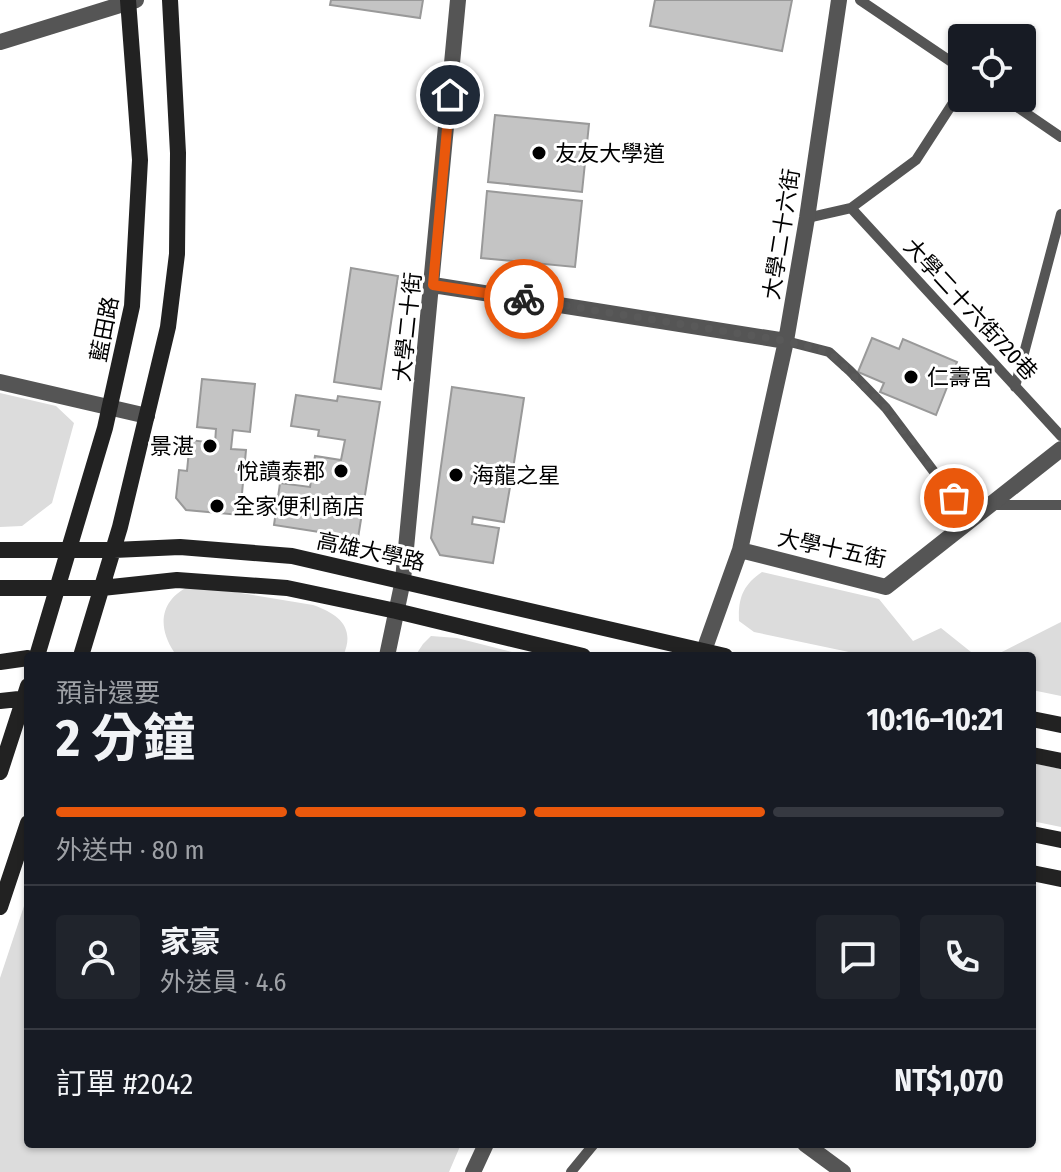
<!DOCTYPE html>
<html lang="zh-TW">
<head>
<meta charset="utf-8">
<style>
	:root { --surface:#171b24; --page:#20242c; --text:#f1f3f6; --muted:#9ea1a6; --line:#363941; --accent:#ea580c }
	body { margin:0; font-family:"Fira Sans Condensed","Noto Sans TC",sans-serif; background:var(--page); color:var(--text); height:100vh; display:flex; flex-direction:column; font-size:30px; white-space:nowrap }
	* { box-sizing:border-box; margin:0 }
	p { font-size:26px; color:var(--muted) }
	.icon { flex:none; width:44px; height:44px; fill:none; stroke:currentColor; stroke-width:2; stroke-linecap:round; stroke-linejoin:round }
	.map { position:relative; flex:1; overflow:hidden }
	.sheet { position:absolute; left:24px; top:652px; width:1012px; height:496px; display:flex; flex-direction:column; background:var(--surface); border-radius:8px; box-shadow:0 2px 6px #0004 }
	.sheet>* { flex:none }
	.buttons { position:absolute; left:948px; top:24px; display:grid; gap:16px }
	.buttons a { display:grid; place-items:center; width:88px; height:88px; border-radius:8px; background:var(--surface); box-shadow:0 2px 6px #0004; font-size:40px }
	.pin { position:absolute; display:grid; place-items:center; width:68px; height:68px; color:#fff; margin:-34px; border:4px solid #fff; border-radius:50%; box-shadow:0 2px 8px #0007 }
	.courier { position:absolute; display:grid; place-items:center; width:80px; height:80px; margin:-40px; border:6px solid #ea580c; border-radius:50%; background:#fff; color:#222; box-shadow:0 2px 10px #0007 }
	.summary em { font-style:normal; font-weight:700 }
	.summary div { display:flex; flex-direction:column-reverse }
	.summary { display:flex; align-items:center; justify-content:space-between; height:136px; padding:0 32px }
	h1 { font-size:52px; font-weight:700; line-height:60px }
	.bar { display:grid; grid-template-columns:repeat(4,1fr); gap:12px 8px; align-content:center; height:96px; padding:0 32px }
	.bar i { height:10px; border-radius:6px; background:var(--line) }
	.bar .current { background:var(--accent) }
	.bar p { grid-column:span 4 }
	.line { display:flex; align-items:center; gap:20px; padding:0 32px; border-top:2px solid var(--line) }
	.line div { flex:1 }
	.round { display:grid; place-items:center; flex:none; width:84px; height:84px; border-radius:8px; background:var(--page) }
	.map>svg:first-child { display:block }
</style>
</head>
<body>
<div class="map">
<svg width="1061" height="1172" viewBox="0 0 1061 1172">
	<rect width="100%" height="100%" fill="#fff"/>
	<!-- green -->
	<path fill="#dcdcdc" d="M 0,393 L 56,406 L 74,423 L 52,503 L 22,526 L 0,527 Z
		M 762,572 L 879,599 L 913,641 L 941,628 L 976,656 L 868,656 L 754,632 L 739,621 C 738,598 743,585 762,572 Z
		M 192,585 L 313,605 C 339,614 356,628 343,656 L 198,656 L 174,652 C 156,625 161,598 192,585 Z
		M 1061,622 L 1061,696 L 1032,690 L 1032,656 L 994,656 Z
		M 431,636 L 457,638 L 528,656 L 415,656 L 423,644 Z
		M 1032,763 L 1061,769 L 1061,827 L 1032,821 Z
		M 28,894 L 28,1144 L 461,1144 L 449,1172 L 0,1172 L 0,978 Z"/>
	<!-- building -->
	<path fill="#c4c4c4" stroke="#999" stroke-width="2" d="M 331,0 L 423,0 L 420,18 L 330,5 Z
		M 655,0 L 792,0 L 782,51 L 650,26 Z
		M 495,115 L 589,124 L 582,192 L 488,182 Z
		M 487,191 L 582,201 L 575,267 L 481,258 Z
		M 351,268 L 398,276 L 381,389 L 334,382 Z
		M 351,268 L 398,276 L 381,389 L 334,382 Z
		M 872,338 L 899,349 L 903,339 L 957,362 L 936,415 L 880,392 L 884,383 L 858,372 Z
		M 202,379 L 255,384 L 250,432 L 233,430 L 231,449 L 246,450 L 240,515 L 186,510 L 176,498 L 179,470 L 187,471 L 190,440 L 215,443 L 216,429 L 197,427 Z
		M 452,387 L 524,398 L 513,469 L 474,463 L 471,481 L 510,487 L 504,522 L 473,517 L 472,524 L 499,528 L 493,563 L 440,555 L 431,538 Z
		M 296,395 L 337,401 L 338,396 L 380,402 L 358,538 L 274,525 L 280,483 L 310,487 L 315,456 L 341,460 L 345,440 L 318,436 L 319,430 L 291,426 Z
		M 296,395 L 337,401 L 338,396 L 380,402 L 358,538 L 274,525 L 280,483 L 310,487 L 315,456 L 341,460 L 345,440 L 318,436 L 319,430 L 291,426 Z"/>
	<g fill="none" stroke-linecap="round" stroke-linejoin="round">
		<!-- lane -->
		<path stroke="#555" stroke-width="10" d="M 860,0 L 962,69
			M 1004,98 L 1061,137
			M 851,208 L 1061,436
			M 807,218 L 851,208 L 916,160 L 962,89
			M 786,341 L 829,352 L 850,371 L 886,408 L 971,521
			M 1015,387 L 1061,214
			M 991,505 L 1061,505
			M 571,1172 L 594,1144"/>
		<!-- street -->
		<path stroke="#555" stroke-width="16" d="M 0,42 L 136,0
			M 433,285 L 786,341
			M 0,382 L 147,416
			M 740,550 L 886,587 L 1061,449
			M 387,656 L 403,580 L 458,0
			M 702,656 L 740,550 L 786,341 L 807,218 L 839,0
			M 805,1144 L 843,1172
			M 473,1172 L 486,1144"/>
		<!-- secondary -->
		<path stroke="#222" stroke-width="16" d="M 0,550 L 114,550 L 180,547 L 292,556 L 725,656
			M 0,588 L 102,588 L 177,580 L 287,588 L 396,611 L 583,656
			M 37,656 L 105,428 L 132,306 L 140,160 L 128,0
			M 81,656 L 120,527 L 168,327 L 177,254 L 178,153 L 170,0
			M 0,662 L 28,658
			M 0,701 L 28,698
			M 1032,719 L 1061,725
			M 1032,755 L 1061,761
			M 0,772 L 28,686
			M 1032,834 L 1061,840
			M 1032,873 L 1061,879
			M 0,907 L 28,823"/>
	</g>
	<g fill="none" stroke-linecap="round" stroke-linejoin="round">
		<!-- done -->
		<path stroke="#595959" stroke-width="8" stroke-dasharray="0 14.4" d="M 524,299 L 786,341 L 829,352 L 886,408 L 954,498"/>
		<!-- route -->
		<path stroke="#ea580c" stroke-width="10" d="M 450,95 L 433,285 L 524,299"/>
	</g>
	<!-- markers -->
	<g fill="#000" stroke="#fff" stroke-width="3">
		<circle cx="539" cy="153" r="8"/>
		<circle cx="911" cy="377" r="8"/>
		<circle cx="210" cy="446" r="8"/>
		<circle cx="341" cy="471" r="8"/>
		<circle cx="456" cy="475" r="8"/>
		<circle cx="217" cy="506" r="8"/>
	</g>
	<g text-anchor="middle" stroke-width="6" stroke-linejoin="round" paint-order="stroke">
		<!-- poi labels -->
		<g font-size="22" fill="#000" stroke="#fff" text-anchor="start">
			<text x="555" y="161">友友大學道</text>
			<text x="927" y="385">仁壽宮</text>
			<text x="194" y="454" text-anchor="end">景湛</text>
			<text x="325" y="479" text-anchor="end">悅讀泰郡</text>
			<text x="472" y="483">海龍之星</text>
			<text x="233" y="514">全家便利商店</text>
		</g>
		<!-- street labels -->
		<g font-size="22" fill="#000" stroke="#fff">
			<text transform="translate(781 234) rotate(-81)" y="8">大學二十六街</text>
			<text transform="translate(971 309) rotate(47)" y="8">大學二十六街720巷</text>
			<text transform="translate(407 327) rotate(-84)" y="8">大學二十街</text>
			<text transform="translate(104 329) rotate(-79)" y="8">藍田路</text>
			<text transform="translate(832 548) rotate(12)" y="8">大學十五街</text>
			<text transform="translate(371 551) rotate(12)" y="8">高雄大學路</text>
		</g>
	</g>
</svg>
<div class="buttons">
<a><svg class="icon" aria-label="locate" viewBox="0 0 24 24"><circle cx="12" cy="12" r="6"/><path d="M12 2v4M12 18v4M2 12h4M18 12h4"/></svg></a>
</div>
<div class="pin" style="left:954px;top:498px;background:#ea580c"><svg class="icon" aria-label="bag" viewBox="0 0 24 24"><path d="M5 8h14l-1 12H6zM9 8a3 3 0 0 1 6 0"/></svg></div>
<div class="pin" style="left:450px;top:95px;background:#1f2937"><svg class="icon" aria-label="home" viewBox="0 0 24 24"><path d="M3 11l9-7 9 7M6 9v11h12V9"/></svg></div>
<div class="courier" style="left:524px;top:299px"><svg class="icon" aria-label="bike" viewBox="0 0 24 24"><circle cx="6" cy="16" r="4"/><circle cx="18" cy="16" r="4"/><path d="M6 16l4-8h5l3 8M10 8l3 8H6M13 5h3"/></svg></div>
<section class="sheet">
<div class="summary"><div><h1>2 分鐘</h1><p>預計還要</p></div><em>10:16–10:21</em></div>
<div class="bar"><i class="current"></i><i class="current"></i><i class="current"></i><i></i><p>外送中 · 80 m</p></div>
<div class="line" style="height:144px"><a class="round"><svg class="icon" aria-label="person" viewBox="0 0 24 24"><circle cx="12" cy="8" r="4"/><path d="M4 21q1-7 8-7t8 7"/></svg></a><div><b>家豪</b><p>外送員 · 4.6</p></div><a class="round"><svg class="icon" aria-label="chat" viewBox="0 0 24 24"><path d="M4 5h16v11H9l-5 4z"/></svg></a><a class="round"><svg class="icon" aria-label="phone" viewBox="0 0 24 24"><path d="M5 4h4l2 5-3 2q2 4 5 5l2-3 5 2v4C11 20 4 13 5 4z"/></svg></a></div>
<div class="line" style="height:104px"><div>訂單 #2042</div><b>NT$1,070</b></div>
</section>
</div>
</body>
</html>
